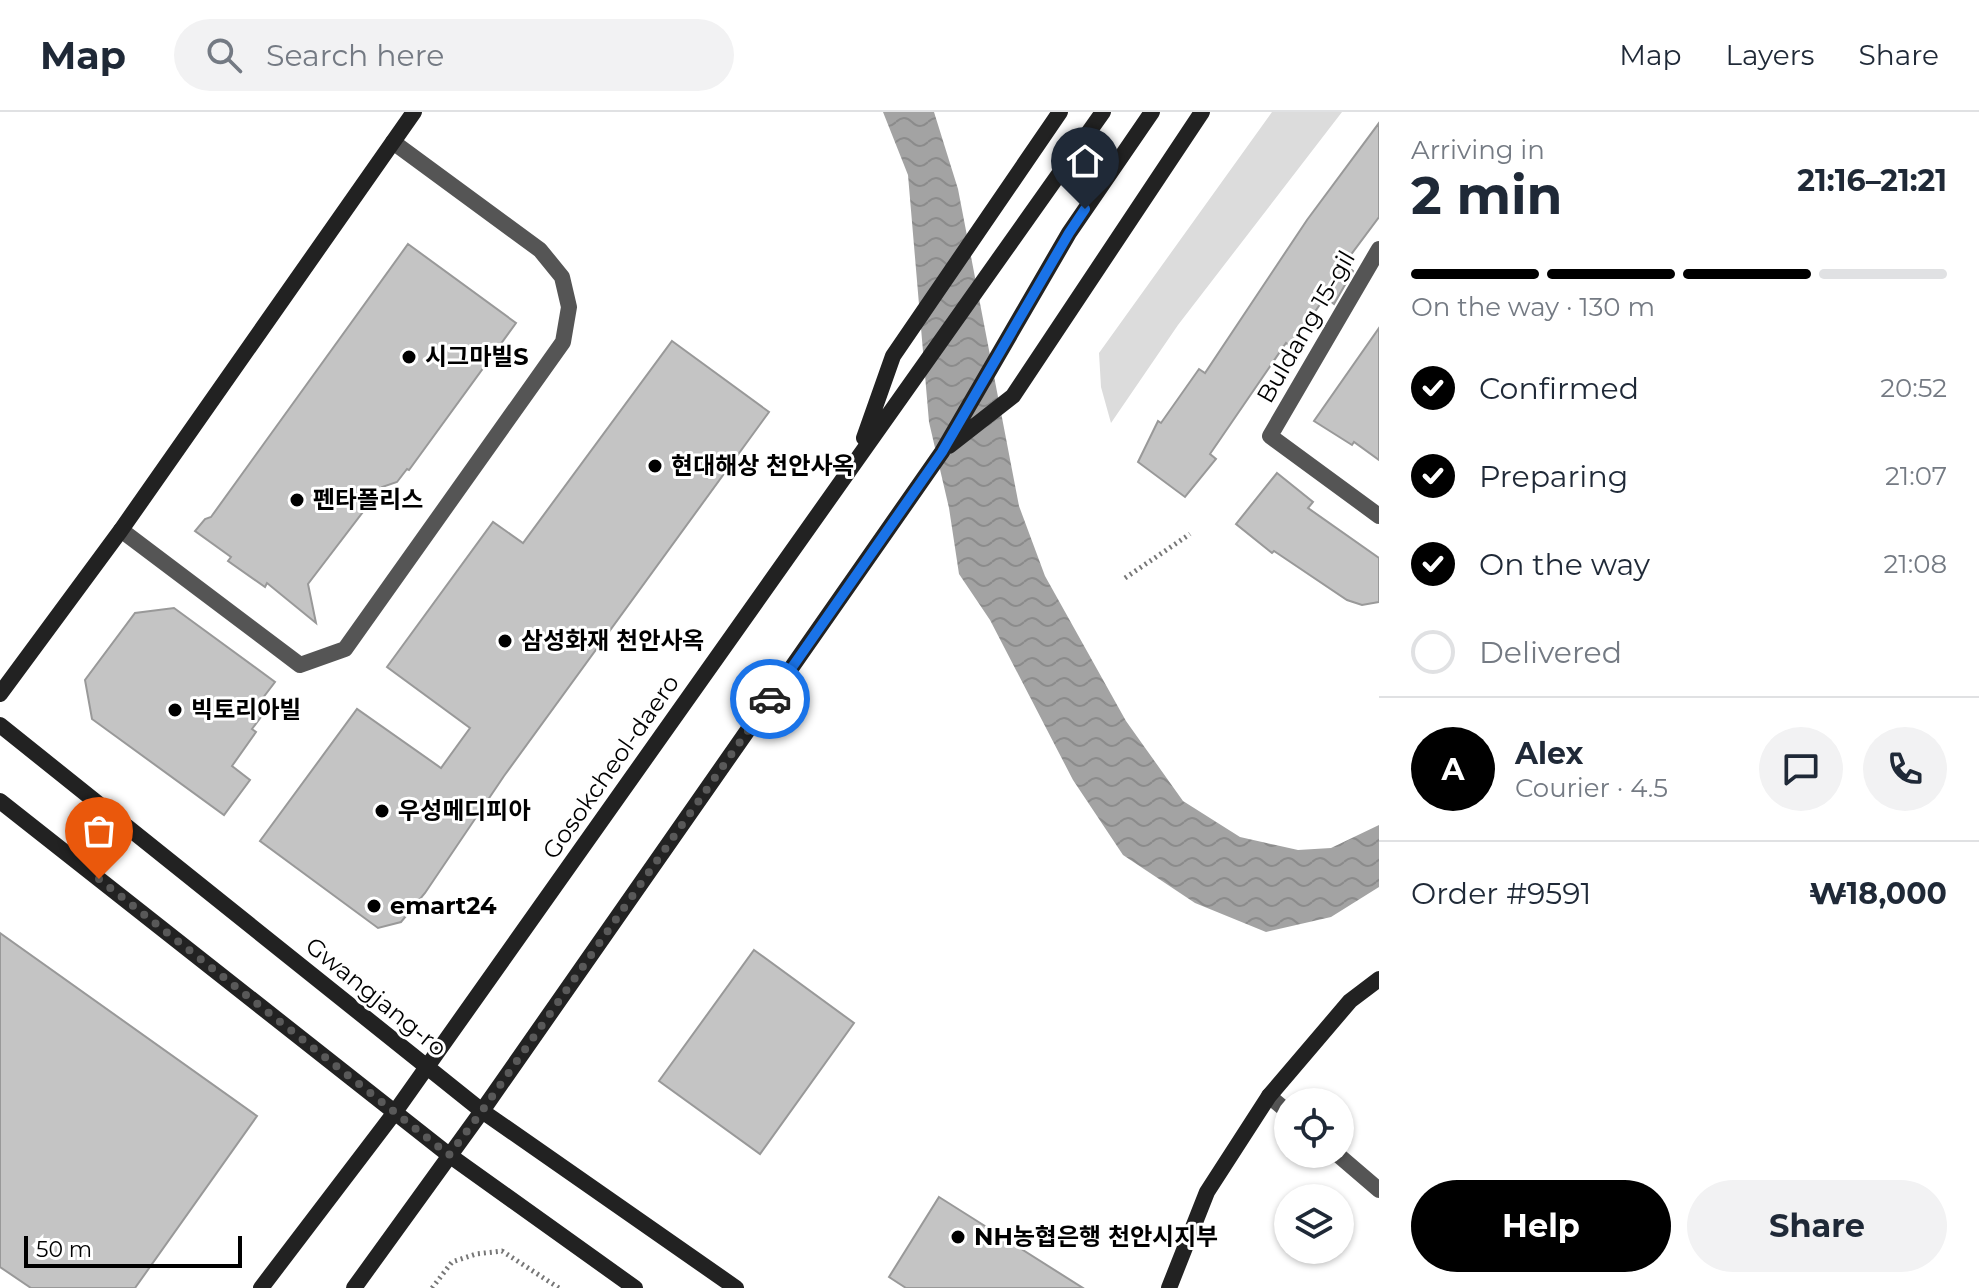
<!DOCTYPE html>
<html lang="en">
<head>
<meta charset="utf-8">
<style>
	:root { --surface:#fff; --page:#f2f2f3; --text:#1f2937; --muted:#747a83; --line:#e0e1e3; --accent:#000 }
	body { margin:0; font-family:Montserrat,"Noto Sans KR",sans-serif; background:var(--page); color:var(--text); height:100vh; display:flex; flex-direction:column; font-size:30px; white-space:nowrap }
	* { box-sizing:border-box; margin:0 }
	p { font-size:26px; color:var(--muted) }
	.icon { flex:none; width:44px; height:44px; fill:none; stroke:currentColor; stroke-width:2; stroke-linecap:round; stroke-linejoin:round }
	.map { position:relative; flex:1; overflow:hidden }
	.sheet { display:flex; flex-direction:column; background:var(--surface); width:600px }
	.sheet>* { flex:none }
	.buttons { position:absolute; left:1274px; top:976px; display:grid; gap:16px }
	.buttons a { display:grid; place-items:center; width:80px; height:80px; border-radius:50%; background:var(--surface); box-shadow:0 2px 6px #0004; font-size:40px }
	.scale { position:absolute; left:24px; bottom:20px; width:218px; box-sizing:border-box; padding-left:8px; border:4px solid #000; border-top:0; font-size:22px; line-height:28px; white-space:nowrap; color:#000; -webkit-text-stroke:6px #fff; paint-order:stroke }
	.pin { position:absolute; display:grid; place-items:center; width:68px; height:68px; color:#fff; margin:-82px -34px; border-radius:50% 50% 50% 0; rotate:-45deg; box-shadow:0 0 8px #0007 }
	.pin .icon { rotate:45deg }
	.courier { position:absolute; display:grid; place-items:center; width:80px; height:80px; margin:-40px; border:6px solid #1a73e8; border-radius:50%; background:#fff; color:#222; box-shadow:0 2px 10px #0007 }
	.summary em { font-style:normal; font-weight:700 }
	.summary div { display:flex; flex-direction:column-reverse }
	.summary { display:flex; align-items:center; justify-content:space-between; height:136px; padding:0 32px }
	h1 { font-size:52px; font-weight:700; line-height:60px }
	.bar { display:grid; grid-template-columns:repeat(4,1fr); gap:12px 8px; align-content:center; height:96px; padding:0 32px }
	.bar i { height:10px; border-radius:6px; background:var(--line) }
	.bar .on { background:var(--accent) }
	.bar p { grid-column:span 4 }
	.line { display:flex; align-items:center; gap:20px; padding:0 32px; border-top:2px solid var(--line) }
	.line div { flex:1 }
	.round { display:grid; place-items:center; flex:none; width:84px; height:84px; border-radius:42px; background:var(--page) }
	ol { padding:0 32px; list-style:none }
	li { display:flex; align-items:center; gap:24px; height:88px }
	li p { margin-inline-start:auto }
	li .icon { padding:8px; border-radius:50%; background:var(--accent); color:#fff; stroke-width:4 }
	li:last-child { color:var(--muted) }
	li i { width:44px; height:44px; border:4px solid var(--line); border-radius:50% }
	.primary-button { display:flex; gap:16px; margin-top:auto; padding:16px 32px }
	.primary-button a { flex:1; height:92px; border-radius:48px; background:var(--accent); color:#fff; font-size:32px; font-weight:700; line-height:92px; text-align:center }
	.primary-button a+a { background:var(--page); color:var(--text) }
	header { display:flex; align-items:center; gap:48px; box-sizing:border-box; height:112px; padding:0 40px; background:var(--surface); border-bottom:2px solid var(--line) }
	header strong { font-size:38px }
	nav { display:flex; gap:44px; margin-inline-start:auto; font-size:28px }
	.search { width:560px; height:72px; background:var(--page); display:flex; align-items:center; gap:20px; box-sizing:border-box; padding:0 28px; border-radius:44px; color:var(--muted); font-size:30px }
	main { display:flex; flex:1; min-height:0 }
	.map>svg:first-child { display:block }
</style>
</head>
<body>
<header>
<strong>Map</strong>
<div class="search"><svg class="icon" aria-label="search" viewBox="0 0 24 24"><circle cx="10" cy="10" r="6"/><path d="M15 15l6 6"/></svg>Search here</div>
<nav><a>Map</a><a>Layers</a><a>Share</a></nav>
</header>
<main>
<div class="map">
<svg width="1379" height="1176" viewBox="0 0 1379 1176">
	<defs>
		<pattern id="water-waves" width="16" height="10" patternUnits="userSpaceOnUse" patternTransform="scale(2)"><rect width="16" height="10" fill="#a3a3a3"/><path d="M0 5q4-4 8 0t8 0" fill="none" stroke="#8b8b8b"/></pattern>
	</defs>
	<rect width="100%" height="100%" fill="#fff"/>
	<!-- grass -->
	<path fill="#dcdcdc" d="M 1272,0 L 1342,0 L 1178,213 L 1111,311 L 1101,275 L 1099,241 Z"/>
	<!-- water -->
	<path fill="url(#water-waves)" d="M 883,0 L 934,0 L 958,77 L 1019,394 L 1045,464 L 1126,609 L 1183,689 L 1240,725 L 1298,738 L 1331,736 L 1379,713 L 1379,775 L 1331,805 L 1266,820 L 1195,791 L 1123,743 L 1073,668 L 990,508 L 959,462 L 949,396 L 929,310 L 908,63 Z"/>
	<!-- building -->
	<path fill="#c4c4c4" stroke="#999" stroke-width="2" d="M 1379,11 L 1379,105 L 1344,152 L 1353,159 L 1334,192 L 1325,185 L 1291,235 L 1286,231 L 1210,342 L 1216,347 L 1185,385 L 1138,350 L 1158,309 L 1161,311 L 1199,257 L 1205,261 L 1307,108 Z
		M 408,132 L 516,211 L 409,358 L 407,357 L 397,370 L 382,375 L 308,472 L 316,511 L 267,471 L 265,475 L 228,449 L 231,445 L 195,419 L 205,407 L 211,405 Z
		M 1379,216 L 1379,348 L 1354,330 L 1352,333 L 1314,309 Z
		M 672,229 L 769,300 L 504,664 L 425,781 L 401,810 L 378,816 L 260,729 L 357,597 L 441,656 L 470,616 L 387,555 L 493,410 L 523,431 Z
		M 1277,361 L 1313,390 L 1308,396 L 1379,446 L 1379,490 L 1362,493 L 1347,488 L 1274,439 L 1272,441 L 1236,412 Z
		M 174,496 L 275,570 L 256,595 L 264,601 L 252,617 L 256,620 L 232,654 L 250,668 L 224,703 L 92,607 L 85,568 L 135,501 Z
		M 0,821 L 257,1004 L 135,1176 L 31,1176 L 0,1155 Z
		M 754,838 L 854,911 L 760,1042 L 659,969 Z
		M 939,1085 L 1083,1176 L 906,1176 L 889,1165 Z"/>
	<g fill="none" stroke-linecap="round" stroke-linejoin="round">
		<!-- path -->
		<path stroke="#777" stroke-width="5" stroke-dasharray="2 4" stroke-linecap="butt" d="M 1125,466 L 1190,422
			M 432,1176 L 452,1150 L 476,1142 L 502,1139 L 559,1176"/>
		<!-- street -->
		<path stroke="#555" stroke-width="16" d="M 1379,137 L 1270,324 L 1379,404
			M 121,418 L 300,553 L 345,537 L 563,230 L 569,195 L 562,165 L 540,138 L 393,30
			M 1269,984 L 1288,1000
			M 1337,1042 L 1379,1078"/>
		<!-- secondary -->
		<path stroke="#222" stroke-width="16" d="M 864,326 L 893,244 L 1060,0
			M 949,334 L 1013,284 L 1202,0
			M 0,582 L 121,418 L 414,0
			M 0,613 L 482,999 L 736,1176
			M 0,689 L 449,1043 L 635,1176
			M 261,1176 L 395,1000 L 1103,0
			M 354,1176 L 482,999 L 942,340 L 1069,121 L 1152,0
			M 1169,1176 L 1207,1080 L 1269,984 L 1350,889 L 1379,867"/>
	</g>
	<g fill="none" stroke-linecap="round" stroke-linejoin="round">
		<!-- done -->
		<path stroke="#595959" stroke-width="8" stroke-dasharray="0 14.4" d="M 99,767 L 449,1043 L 482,999 L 770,587"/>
		<!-- route -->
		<path stroke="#1a73e8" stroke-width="10" d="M 770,587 L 942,340 L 1069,121 L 1085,97"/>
	</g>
	<!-- markers -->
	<g fill="#000" stroke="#fff" stroke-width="3">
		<circle cx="409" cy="245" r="8"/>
		<circle cx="655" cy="354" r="8"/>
		<circle cx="297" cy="388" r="8"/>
		<circle cx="505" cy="529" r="8"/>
		<circle cx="175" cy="598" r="8"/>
		<circle cx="382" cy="699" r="8"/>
		<circle cx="374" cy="794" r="8"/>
		<circle cx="958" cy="1125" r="8"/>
	</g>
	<g text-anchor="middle" stroke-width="6" stroke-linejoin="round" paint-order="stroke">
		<!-- street labels -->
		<g font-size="24" fill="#000" stroke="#fff">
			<text transform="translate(1306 215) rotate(-60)" y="8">Buldang 15-gil</text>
			<text transform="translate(611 655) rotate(-55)" y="8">Gosokcheol-daero</text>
			<text transform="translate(376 885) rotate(39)" y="8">Gwangjang-ro</text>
		</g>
		<!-- poi labels -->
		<g font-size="24" font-weight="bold" fill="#000" stroke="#fff" text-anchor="start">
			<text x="425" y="253">시그마빌S</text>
			<text x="671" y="362">현대해상 천안사옥</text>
			<text x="313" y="396">펜타폴리스</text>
			<text x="521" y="537">삼성화재 천안사옥</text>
			<text x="191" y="606">빅토리아빌</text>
			<text x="398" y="707">우성메디피아</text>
			<text x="390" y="802">emart24</text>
			<text x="974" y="1133">NH농협은행 천안시지부</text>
		</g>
	</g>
</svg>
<div class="buttons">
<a><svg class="icon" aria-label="locate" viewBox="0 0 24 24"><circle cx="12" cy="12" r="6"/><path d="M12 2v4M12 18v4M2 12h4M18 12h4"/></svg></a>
<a><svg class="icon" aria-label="layers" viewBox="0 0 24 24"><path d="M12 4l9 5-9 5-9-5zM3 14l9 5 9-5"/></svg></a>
</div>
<div class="scale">50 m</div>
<div class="pin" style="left:99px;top:767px;background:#ea580c"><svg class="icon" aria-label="bag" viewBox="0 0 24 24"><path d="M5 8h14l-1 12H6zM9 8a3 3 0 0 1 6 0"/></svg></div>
<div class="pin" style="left:1085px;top:97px;background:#1f2937"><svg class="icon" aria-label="home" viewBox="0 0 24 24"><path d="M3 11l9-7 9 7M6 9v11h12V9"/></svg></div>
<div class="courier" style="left:770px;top:587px"><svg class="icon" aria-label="car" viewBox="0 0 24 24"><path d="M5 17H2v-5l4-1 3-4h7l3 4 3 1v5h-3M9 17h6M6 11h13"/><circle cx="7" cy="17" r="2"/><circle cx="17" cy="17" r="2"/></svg></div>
</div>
<section class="sheet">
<div class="summary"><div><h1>2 min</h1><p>Arriving in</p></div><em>21:16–21:21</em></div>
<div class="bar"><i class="on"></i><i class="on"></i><i class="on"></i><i></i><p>On the way · 130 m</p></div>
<ol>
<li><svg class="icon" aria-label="check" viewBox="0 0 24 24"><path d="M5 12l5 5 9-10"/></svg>Confirmed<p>20:52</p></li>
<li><svg class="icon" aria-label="check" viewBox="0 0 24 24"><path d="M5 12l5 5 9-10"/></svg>Preparing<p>21:07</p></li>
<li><svg class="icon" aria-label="check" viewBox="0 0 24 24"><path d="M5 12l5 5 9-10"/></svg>On the way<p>21:08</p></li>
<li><i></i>Delivered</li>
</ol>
<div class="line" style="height:144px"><b class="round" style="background:var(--accent);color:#fff">A</b><div><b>Alex</b><p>Courier · 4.5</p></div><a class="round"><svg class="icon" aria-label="chat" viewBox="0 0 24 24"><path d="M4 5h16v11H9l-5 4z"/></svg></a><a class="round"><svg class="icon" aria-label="phone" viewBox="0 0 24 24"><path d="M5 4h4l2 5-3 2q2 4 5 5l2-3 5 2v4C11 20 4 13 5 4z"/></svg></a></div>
<div class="line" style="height:104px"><div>Order #9591</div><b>₩18,000</b></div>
<div class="primary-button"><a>Help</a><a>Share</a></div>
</section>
</main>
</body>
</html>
